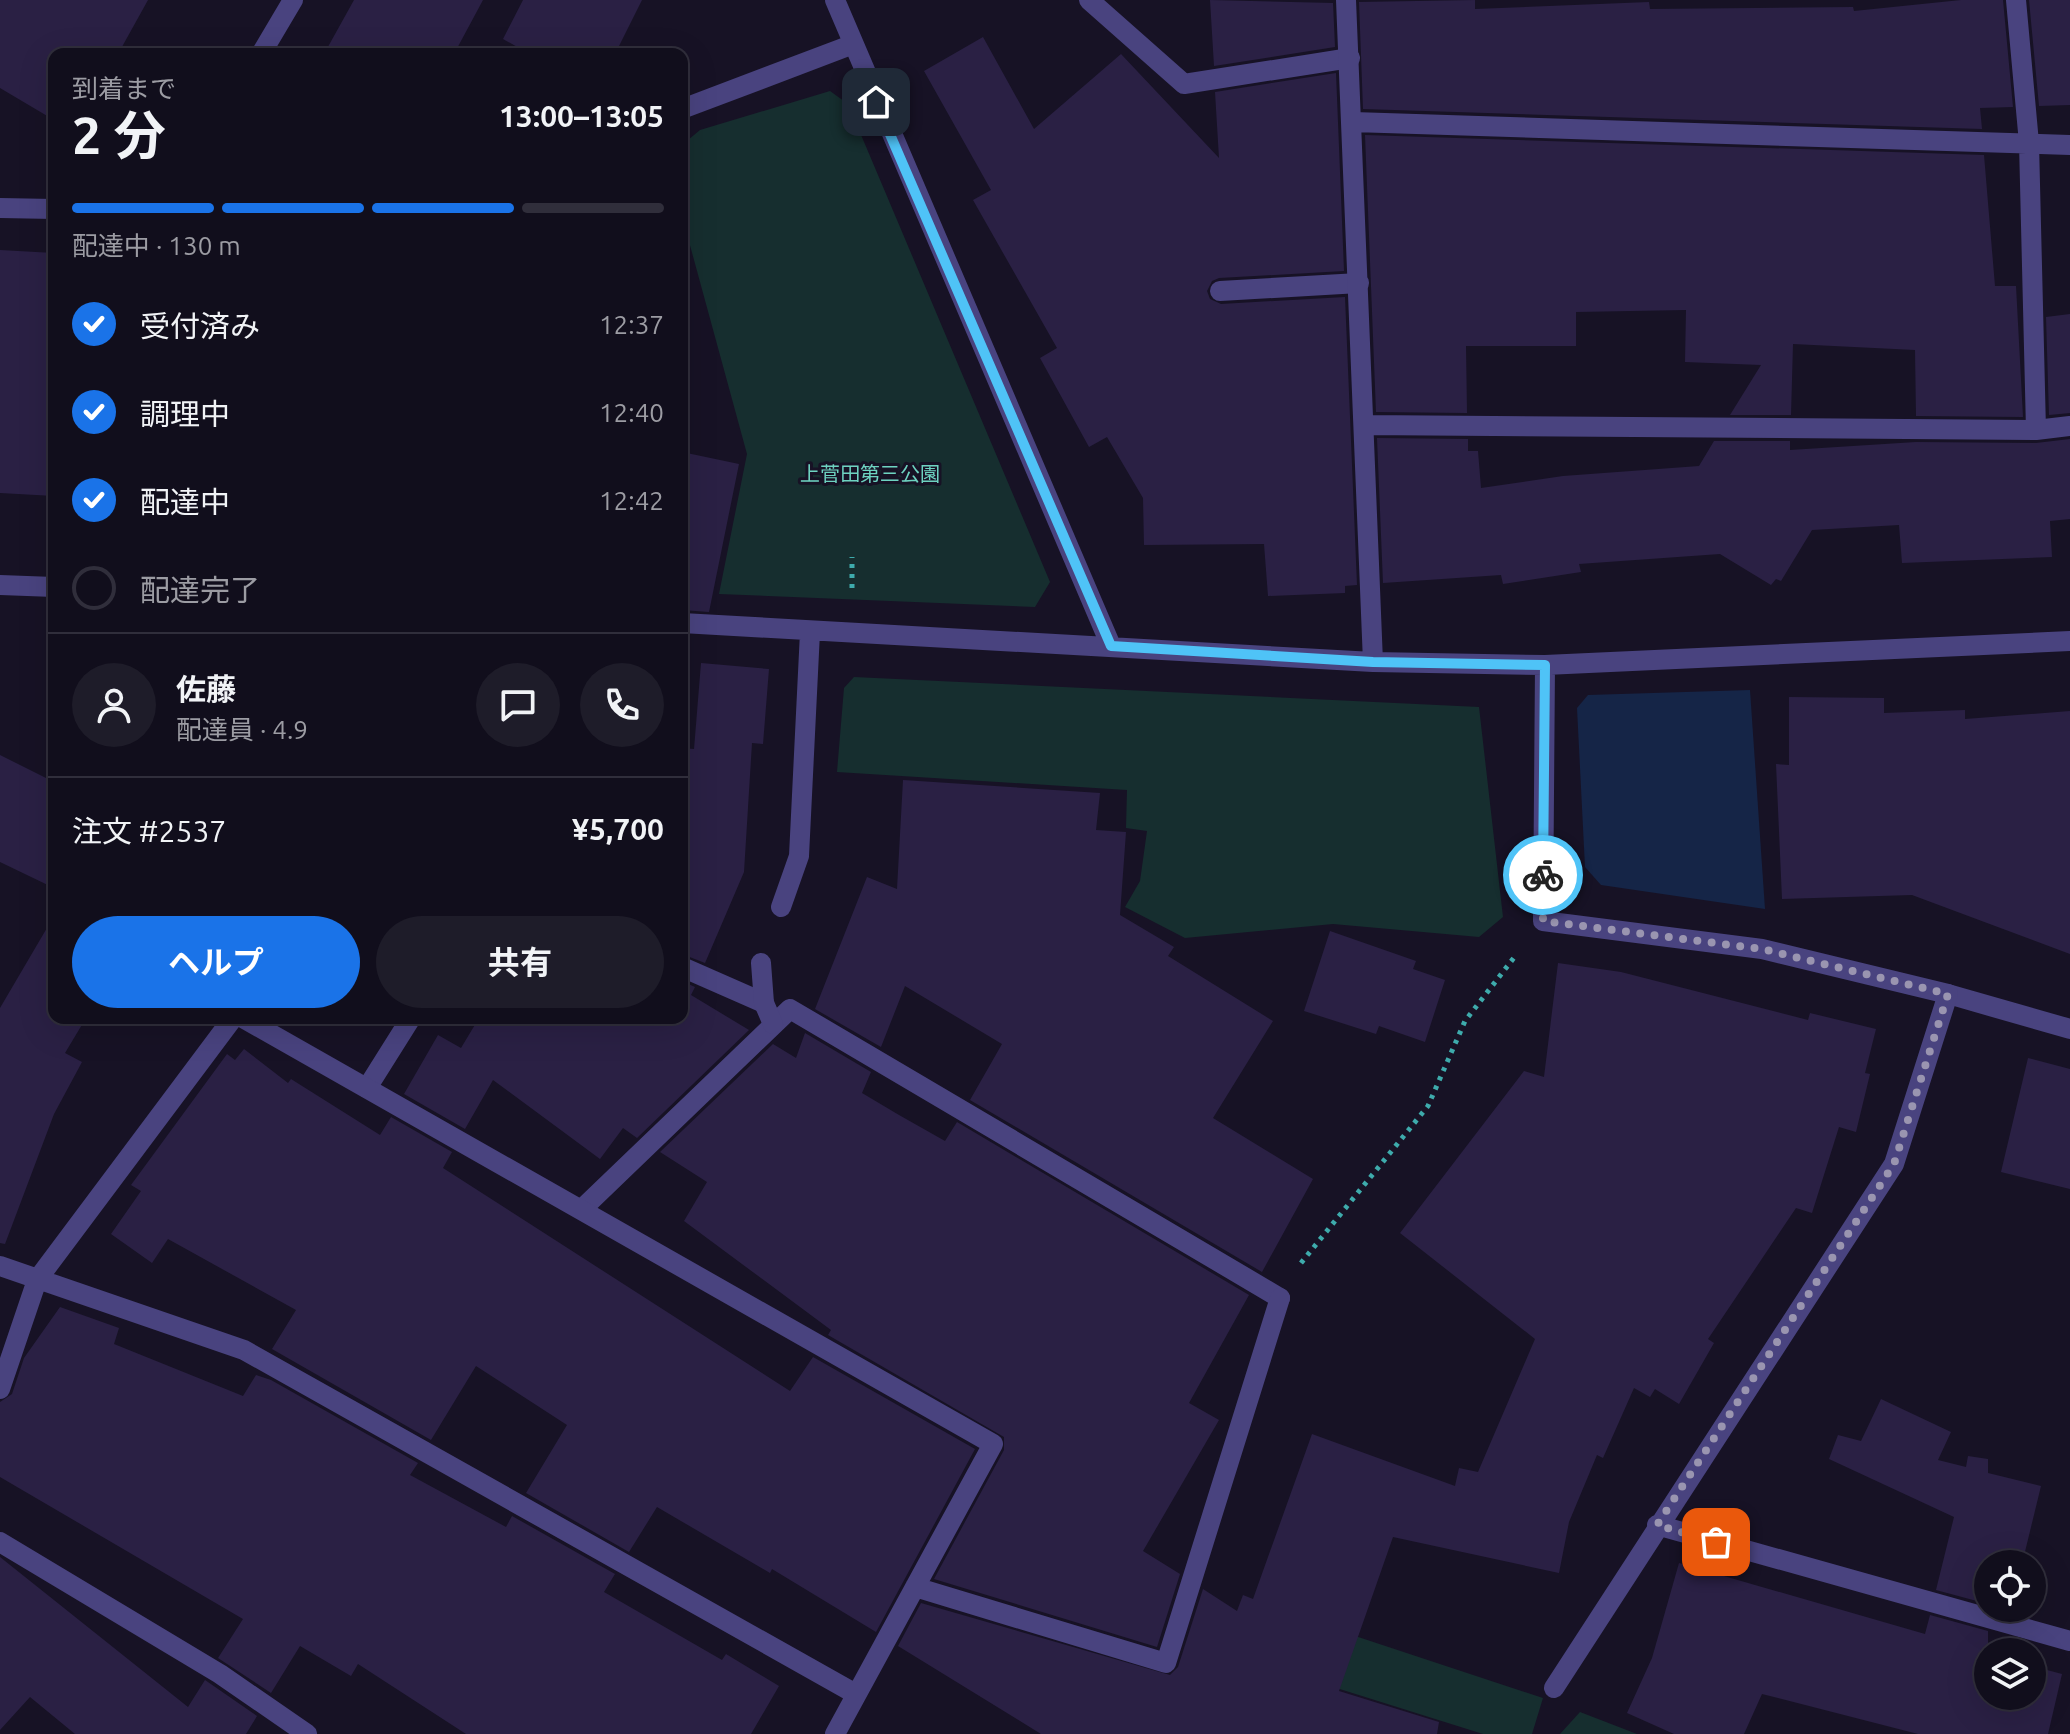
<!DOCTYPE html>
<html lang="ja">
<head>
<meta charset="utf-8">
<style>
	:root { --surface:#110e1c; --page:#1e1c29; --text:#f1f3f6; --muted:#9c9ca3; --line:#302e3b; --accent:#1a73e8 }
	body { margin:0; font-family:Ubuntu,"Noto Sans JP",sans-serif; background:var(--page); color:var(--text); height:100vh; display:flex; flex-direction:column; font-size:30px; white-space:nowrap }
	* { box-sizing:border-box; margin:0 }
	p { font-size:26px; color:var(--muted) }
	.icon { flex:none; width:44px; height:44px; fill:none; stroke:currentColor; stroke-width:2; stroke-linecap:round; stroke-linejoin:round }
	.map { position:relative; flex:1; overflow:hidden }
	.sheet { position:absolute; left:48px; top:48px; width:640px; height:976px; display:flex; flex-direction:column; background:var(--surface); border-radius:16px; box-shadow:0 8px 32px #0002,0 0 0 2px var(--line) }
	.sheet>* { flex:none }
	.tools { position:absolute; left:1974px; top:1550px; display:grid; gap:16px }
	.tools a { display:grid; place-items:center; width:72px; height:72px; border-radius:50%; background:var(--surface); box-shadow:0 8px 32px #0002,0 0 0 2px var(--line); font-size:40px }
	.pin { position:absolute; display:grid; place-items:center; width:68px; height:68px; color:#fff; margin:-34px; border-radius:16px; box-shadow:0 4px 12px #0006 }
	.courier { position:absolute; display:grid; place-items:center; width:80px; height:80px; margin:-40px; border:6px solid #4fc3f7; border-radius:50%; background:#fff; color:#222; box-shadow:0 2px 10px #0007 }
	.headline em { font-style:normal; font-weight:700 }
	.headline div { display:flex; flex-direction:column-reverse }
	.headline { display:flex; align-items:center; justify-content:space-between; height:136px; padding:0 24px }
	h1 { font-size:52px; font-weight:700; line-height:60px }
	.bar { display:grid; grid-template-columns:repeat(4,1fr); gap:12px 8px; align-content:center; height:96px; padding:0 24px }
	.bar i { height:10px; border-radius:6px; background:var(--line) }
	.bar .current { background:var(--accent) }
	.bar p { grid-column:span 4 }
	.line { display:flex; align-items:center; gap:20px; padding:0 24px; border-top:2px solid var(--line) }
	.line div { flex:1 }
	.round { display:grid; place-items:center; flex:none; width:84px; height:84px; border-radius:42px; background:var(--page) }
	ol { padding:0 24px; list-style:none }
	li { display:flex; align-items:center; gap:24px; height:88px }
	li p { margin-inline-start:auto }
	li .icon { padding:8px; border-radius:50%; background:var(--accent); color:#fff; stroke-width:4 }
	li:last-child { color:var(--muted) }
	li i { width:44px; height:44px; border:4px solid var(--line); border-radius:50% }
	.primary-button { display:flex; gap:16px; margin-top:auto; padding:16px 24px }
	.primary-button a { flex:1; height:92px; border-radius:48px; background:var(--accent); color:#fff; font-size:32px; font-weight:700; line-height:92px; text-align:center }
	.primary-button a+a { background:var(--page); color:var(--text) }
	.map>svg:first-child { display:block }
</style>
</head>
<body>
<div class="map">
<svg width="2070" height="1734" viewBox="0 0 2070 1734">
	<rect width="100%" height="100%" fill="#171225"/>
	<!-- green -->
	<path fill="#162e2f" d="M 830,91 L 848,104 L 1050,582 L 1035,607 L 719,594 L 747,454 L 682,216 L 682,145 L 700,130 Z
		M 854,677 L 1479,707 L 1503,917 L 1479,937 L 1333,924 L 1185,938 L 1125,907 L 1140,881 L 1147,831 L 1126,828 L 1127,790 L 837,772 L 844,688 Z
		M 1331,1628 L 1543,1698 L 1532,1734 L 1483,1734 L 1311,1680 Z
		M 1580,1712 L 1637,1734 L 1560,1734 Z"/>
	<!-- water -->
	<path fill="#152547" d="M 1750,690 L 1765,909 L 1601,885 L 1585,867 L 1577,708 L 1588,695 Z"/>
	<!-- building -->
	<path fill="#2a2044" d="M 0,0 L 148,0 L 118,54 L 54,54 L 54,120 L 0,88 Z
		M 354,0 L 483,0 L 454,54 L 324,54 Z
		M 523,0 L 642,0 L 615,54 L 530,54 L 503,39 Z
		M 1210,0 L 1333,3 L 1335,47 L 1214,66 Z
		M 1475,0 L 1475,9 L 1649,2 L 1650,9 L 1853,7 L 1854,11 L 1961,0 L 2003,0 L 2013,107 L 1980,108 L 1982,129 L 1363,109 L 1359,2 Z
		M 2029,0 L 2070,0 L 2070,105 L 2039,106 Z
		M 983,37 L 1034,129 L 1121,54 L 1219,158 L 1215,92 L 1336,73 L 1344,271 L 1219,278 L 1212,281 L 1207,291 L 1210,299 L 1221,304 L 1345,297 L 1357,585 L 1345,586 L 1345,593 L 1268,596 L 1264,544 L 1144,545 L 1143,498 L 1107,437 L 1089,447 L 1040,358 L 1057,348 L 973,200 L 991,190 L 924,71 Z
		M 1365,135 L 1984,155 L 1995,286 L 2016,286 L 2023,417 L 1916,416 L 1915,350 L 1793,344 L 1791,415 L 1730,415 L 1761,365 L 1685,362 L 1686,310 L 1576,312 L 1576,346 L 1466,346 L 1467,413 L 1376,412 Z
		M 0,250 L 54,253 L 54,496 L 0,493 Z
		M 2070,314 L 2070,413 L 2049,415 L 2046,317 Z
		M 1377,438 L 1468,439 L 1468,451 L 1478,451 L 1481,488 L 1563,476 L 1699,466 L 1714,441 L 1790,441 L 1790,450 L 1916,442 L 2036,443 L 2070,439 L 2070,519 L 2050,521 L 2052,557 L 1902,563 L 1899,525 L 1812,530 L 1781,581 L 1776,579 L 1771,585 L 1720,554 L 1579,564 L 1581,572 L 1503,584 L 1501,575 L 1383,583 Z
		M 682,452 L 739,464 L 709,612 L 682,610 Z
		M 701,663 L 769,669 L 763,744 L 752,743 L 744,872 L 705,963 L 682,954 L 682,748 L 694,749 Z
		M 1789,697 L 1884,698 L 1884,713 L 1965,710 L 1965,719 L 2070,711 L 2070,954 L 1912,895 L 1782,899 L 1776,764 L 1789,765 Z
		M 0,755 L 54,782 L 54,888 L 0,862 Z
		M 903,780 L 1100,793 L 1096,830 L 1126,832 L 1120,915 L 1174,947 L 1168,956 L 1273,1021 L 1213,1118 L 1313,1179 L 1262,1272 L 970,1100 L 1002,1044 L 905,986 L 881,1047 L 815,1009 L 867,877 L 897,889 Z
		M 54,916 L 54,1018 L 86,1018 L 65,1053 L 82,1062 L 54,1114 L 5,1244 L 0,1243 L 0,1008 Z
		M 1330,931 L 1416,961 L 1413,969 L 1445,980 L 1425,1042 L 1379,1026 L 1376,1034 L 1304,1011 Z
		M 1558,963 L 1621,972 L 1808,1020 L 1810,1013 L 1876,1029 L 1865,1073 L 1870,1074 L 1856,1132 L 1839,1127 L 1812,1213 L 1796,1208 L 1708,1339 L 1714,1343 L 1679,1404 L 1655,1389 L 1650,1397 L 1634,1388 L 1603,1458 L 1597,1455 L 1569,1522 L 1559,1573 L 1393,1537 L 1339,1691 L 1439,1722 L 1437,1734 L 1041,1734 L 898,1646 L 921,1603 L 1170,1675 L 1178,1667 L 1203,1589 L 1237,1611 L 1243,1595 L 1253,1599 L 1312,1434 L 1455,1486 L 1459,1468 L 1478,1472 L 1535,1339 L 1400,1233 L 1524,1071 L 1544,1077 Z
		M 682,981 L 695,987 L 691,995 L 749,1030 L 637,1138 L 623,1128 L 600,1159 L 493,1080 L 465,1129 L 404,1094 L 438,1035 L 461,1048 L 479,1018 L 682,1018 Z
		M 805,1033 L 871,1072 L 862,1093 L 899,1115 L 945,1141 L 957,1122 L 1249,1295 L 1189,1403 L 1219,1420 L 1143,1551 L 1180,1574 L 1157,1647 L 934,1579 L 1004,1450 L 1004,1437 L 828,1335 L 831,1330 L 684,1221 L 707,1182 L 660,1152 L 773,1044 L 796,1058 Z
		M 244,1049 L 288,1083 L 291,1079 L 380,1135 L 391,1117 L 452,1152 L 443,1168 L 790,1391 L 813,1357 L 975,1449 L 876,1632 L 772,1569 L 770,1573 L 657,1507 L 629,1552 L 526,1493 L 567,1425 L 476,1366 L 431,1440 L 272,1349 L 296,1310 L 168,1239 L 152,1263 L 111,1234 L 141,1191 L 131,1185 L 227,1054 L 235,1060 Z
		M 2028,1058 L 2070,1069 L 2070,1189 L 2001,1172 Z
		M 60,1307 L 119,1328 L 114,1344 L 243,1396 L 256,1375 L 271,1380 L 418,1463 L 410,1475 L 506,1527 L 512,1516 L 615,1574 L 604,1592 L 722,1660 L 726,1654 L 779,1686 L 751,1734 L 466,1734 L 358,1664 L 351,1676 L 300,1646 L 271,1693 L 218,1658 L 243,1619 L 0,1477 L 0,1402 L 12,1394 L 24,1358 Z
		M 1881,1399 L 1951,1432 L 1938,1460 L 1966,1467 L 1968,1456 L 1988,1459 L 1988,1473 L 2041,1486 L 2022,1564 L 1988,1564 L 1988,1604 L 1936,1590 L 1954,1517 L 1829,1459 L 1838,1435 L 1861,1441 Z
		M 0,1557 L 188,1707 L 205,1680 L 257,1716 L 246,1734 L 75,1734 L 30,1697 L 0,1730 Z
		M 1679,1563 L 1925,1634 L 1930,1615 L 1988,1631 L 1988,1696 L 2032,1696 L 2032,1666 L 2062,1674 L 2048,1734 L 1918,1734 L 1762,1694 L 1744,1734 L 1674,1734 L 1627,1713 L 1652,1658 Z"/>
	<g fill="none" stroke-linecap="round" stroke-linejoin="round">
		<!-- path -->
		<path stroke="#3eabac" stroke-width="5" stroke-dasharray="4 6" stroke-linecap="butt" d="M 852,588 L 852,557
			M 1301,1263 L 1428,1106 L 1465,1021 L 1516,955"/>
		<!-- lane -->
		<path stroke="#49437f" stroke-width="20" d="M 1089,0 L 1184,84 L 1350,58
			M 1220,291 L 1359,283
			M 682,967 L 764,1003
			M 1948,994 L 2070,1029
			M 367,1088 L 411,1018
			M 582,1209 L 790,1009 L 1280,1298"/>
		<!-- street -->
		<path stroke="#49437f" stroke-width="20" d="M 835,0 L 1111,646
			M 1346,0 L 1373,662
			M 2016,0 L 2029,143 L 2036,430
			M 261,54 L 293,0
			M 682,109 L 851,45
			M 1353,122 L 2070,145
			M 0,208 L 54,209
			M 1364,425 L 2036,430 L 2070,426
			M 0,585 L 54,587
			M 682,623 L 1373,662 L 1545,665 L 2070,641
			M 1545,665 L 1543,921 L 1762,949 L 1948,994 L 1894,1164 L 1554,1688
			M 781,907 L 799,856 L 810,632
			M 761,963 L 764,1003 L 773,1024
			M 243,1018 L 993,1444 L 835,1734
			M 0,1266 L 244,1350 L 854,1693
			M 0,1389 L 37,1280 L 233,1018
			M 1657,1525 L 2070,1641
			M 0,1542 L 220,1674 L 307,1734
			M 915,1587 L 1166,1663 L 1280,1298"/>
	</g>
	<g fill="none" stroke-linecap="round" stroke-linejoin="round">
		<!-- done -->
		<path stroke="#9a95b0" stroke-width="8" stroke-dasharray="0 14.4" d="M 1543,875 L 1543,921 L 1762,949 L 1948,994 L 1894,1164 L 1657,1525 L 1716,1542"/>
		<!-- route -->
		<path stroke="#4fc3f7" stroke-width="10" d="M 876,102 L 1111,646 L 1373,662 L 1545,665 L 1543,875"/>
	</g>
	<g text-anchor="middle" stroke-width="6" stroke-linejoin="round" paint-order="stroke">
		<!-- park labels -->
		<g font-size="20" fill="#6ed3c1" stroke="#171225">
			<text x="870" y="481">上菅田第三公園</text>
		</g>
	</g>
</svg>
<div class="tools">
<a><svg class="icon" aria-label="locate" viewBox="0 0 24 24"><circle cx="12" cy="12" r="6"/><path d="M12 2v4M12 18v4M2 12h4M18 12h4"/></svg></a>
<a><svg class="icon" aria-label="layers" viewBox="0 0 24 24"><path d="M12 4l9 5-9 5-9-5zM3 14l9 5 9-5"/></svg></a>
</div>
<div class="pin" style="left:1716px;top:1542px;background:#ea580c"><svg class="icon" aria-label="bag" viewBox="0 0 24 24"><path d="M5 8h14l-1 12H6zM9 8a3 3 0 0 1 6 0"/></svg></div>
<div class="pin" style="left:876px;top:102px;background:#1f2937"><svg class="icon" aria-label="home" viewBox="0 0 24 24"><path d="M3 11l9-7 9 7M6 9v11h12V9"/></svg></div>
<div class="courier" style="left:1543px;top:875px"><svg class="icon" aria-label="bike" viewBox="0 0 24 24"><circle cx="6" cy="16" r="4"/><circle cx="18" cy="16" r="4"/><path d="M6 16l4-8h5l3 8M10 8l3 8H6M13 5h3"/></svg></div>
<section class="sheet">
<div class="headline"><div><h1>2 分</h1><p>到着まで</p></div><em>13:00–13:05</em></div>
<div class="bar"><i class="current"></i><i class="current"></i><i class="current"></i><i></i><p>配達中 · 130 m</p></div>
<ol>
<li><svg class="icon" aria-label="check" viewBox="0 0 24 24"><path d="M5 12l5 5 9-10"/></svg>受付済み<p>12:37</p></li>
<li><svg class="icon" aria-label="check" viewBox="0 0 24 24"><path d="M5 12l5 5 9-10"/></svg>調理中<p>12:40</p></li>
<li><svg class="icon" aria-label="check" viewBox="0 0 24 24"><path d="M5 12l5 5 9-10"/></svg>配達中<p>12:42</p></li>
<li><i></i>配達完了</li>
</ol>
<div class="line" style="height:144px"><a class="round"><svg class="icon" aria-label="person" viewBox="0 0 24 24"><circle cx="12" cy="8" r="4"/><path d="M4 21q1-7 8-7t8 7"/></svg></a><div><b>佐藤</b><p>配達員 · 4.9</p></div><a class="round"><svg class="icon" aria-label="chat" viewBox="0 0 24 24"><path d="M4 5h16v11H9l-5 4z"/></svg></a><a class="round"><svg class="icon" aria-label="phone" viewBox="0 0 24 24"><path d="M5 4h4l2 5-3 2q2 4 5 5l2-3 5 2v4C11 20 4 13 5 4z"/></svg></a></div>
<div class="line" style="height:104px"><div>注文 #2537</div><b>¥5,700</b></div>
<div class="primary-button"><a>ヘルプ</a><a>共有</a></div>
</section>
</div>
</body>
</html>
